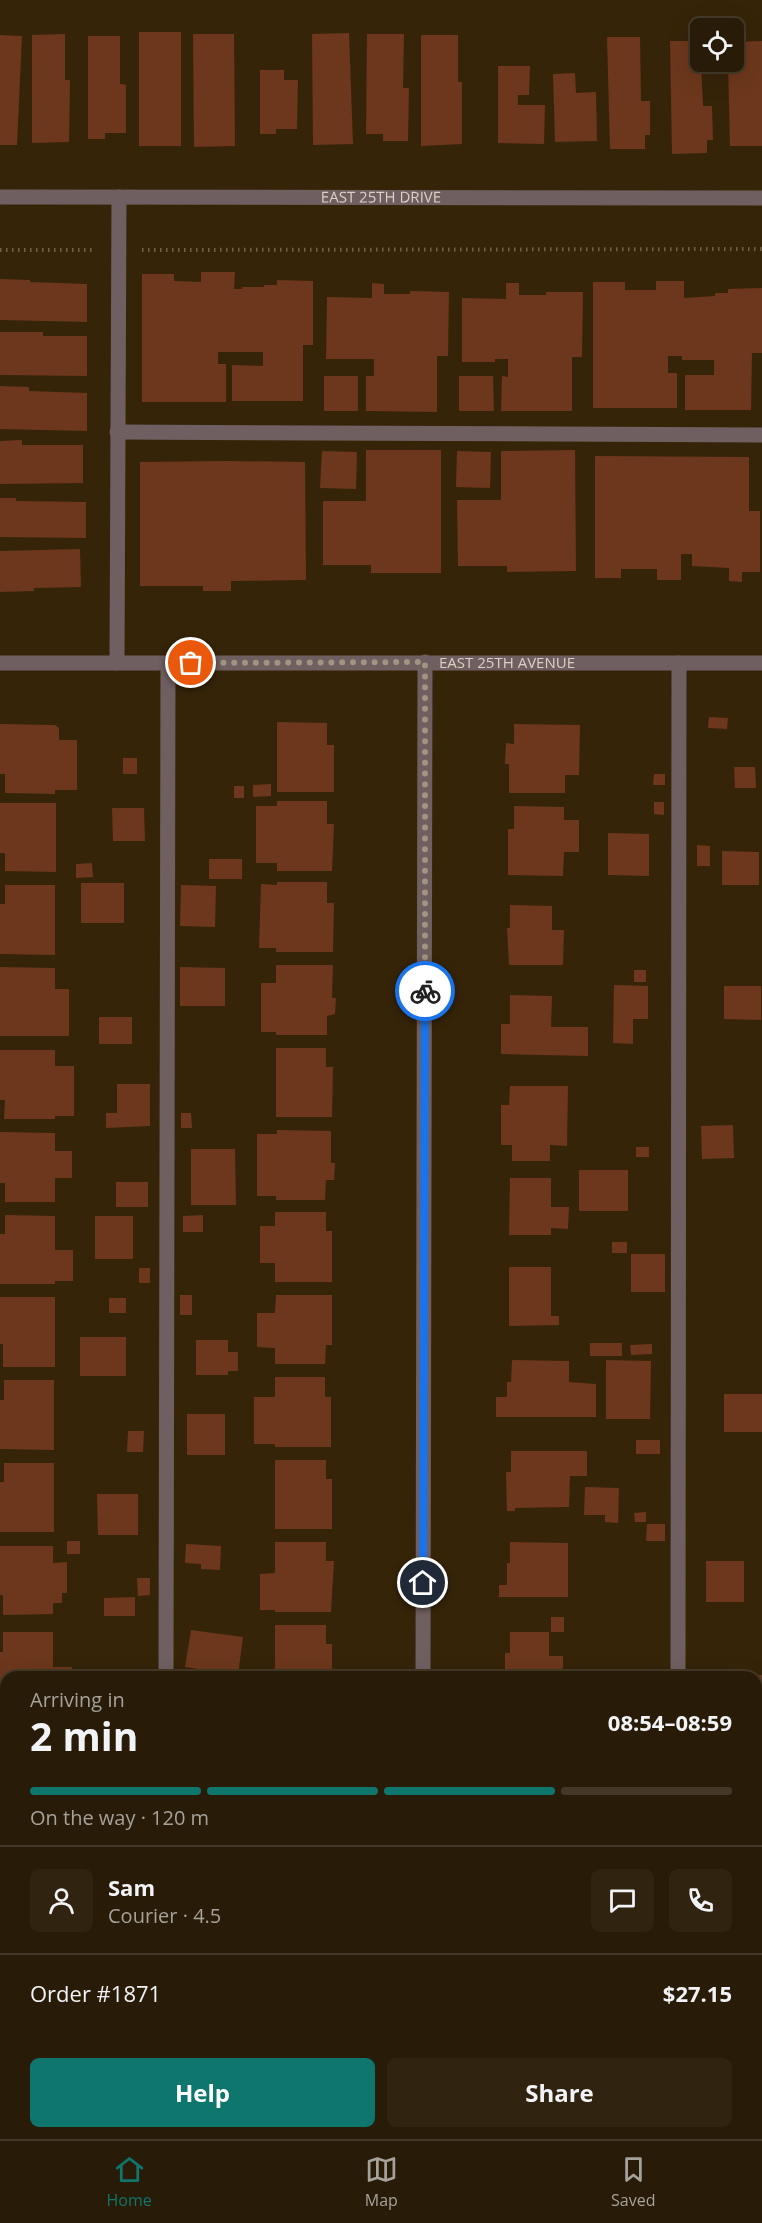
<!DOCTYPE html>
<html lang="en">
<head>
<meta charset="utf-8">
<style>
	:root { --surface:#281b07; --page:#302411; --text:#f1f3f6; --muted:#a5a19b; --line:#443928; --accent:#0f766e }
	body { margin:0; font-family:"Open Sans",sans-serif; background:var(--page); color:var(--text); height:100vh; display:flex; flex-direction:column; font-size:22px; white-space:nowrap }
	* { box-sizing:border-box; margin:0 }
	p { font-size:20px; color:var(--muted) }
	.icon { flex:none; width:33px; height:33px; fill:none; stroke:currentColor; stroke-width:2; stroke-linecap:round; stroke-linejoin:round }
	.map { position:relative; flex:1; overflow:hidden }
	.drawer { position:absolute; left:0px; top:1671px; width:762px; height:468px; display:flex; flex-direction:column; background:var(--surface); border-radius:18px 18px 0 0; box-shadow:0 6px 24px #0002,0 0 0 2px var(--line) }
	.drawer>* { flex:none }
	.controls { position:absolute; left:690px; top:18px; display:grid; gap:12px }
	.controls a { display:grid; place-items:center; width:54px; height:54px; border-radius:9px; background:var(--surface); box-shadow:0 6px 24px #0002,0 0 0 2px var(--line); font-size:30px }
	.pin { position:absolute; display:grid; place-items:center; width:51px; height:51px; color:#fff; margin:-26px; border:3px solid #fff; border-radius:50%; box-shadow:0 2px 6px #0007 }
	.courier { position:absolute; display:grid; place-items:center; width:60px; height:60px; margin:-30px; border:4px solid #1a73e8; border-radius:50%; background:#fff; color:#222; box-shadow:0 2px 8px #0007 }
	.summary em { font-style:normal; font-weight:700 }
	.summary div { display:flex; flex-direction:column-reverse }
	.summary { display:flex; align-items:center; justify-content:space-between; height:102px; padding:0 30px }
	h1 { font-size:39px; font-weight:700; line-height:45px }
	.bar { display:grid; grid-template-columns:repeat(4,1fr); gap:9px 6px; align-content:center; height:72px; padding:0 30px }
	.bar i { height:8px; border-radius:4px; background:var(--line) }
	.bar .selected { background:var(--accent) }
	.bar p { grid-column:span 4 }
	.line { display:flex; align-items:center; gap:15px; padding:0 30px; border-top:2px solid var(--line) }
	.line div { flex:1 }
	.round { display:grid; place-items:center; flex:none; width:63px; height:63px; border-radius:9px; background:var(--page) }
	.action { display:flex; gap:12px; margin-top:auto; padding:12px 30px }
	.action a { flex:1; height:69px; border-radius:9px; background:var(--accent); color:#fff; font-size:24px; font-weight:700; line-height:69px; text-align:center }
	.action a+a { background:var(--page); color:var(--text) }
	.dock { display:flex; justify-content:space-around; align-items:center; height:84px; border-top:2px solid var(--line); background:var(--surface); font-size:16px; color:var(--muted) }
	.dock a { display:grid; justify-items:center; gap:3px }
	.dock .selected { color:var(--accent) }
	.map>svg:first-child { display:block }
</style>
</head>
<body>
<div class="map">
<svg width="762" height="2139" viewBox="0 0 762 2139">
	<rect width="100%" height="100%" fill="#362409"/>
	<!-- building -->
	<path fill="#6c371c" d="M 139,32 L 181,32 L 181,146 L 139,146 Z
		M 349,33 L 353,144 L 313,145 L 312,34 Z
		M 65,34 L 65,80 L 70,80 L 69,142 L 32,143 L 32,35 Z
		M 193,34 L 234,34 L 235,146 L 194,147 Z
		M 367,34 L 404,34 L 403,88 L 409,88 L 408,141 L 383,141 L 383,134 L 366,134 Z
		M 0,35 L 22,36 L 17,145 L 0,145 Z
		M 421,35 L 458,35 L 458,82 L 462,82 L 462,144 L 421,146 Z
		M 88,36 L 120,36 L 120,84 L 126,85 L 126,133 L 105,133 L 105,139 L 88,139 Z
		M 607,37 L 640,37 L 641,101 L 650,101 L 650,135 L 645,135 L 645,149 L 610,149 Z
		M 670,41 L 700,41 L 703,106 L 712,106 L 713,140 L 707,140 L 707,153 L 672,154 Z
		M 762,41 L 762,146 L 730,146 L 728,62 L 734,62 L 734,42 Z
		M 498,66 L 530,66 L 529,95 L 518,95 L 518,105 L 545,105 L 544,144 L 498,143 Z
		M 260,70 L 284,70 L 284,80 L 298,80 L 297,129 L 276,129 L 276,134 L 260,134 Z
		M 575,73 L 576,93 L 596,92 L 597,141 L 555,142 L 553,74 Z
		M 201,272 L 235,272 L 234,289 L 242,289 L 242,287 L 264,287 L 264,285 L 277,285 L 277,280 L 313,281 L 313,345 L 303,345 L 303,401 L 232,401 L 232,365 L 263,366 L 263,352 L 218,352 L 218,364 L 226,364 L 226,402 L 142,402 L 142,274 L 174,274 L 174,281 L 201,282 Z
		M 0,279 L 30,280 L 30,282 L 87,284 L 87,322 L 0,320 Z
		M 656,281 L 684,281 L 684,298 L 715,296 L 715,293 L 728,293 L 728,289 L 762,288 L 762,353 L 752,353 L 751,410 L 685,410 L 685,375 L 714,375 L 714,360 L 682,360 L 682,356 L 668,356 L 668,373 L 677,373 L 677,408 L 593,408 L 593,282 L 625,282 L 625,290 L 656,290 Z
		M 372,283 L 384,284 L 384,294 L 410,294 L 410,291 L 449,292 L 448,356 L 437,356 L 437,412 L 366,411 L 366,376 L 374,376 L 374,359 L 326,359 L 327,297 L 372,298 Z
		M 506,283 L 519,283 L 519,295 L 546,295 L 546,292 L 583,292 L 582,357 L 572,357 L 572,411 L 501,411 L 502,376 L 508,377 L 508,359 L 495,359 L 495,362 L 462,362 L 462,298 L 506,299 Z
		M 0,332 L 43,332 L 43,336 L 87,336 L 87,376 L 0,375 Z
		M 324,376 L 358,376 L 358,411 L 324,411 Z
		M 459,376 L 493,376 L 494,411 L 459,411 Z
		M 0,386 L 29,387 L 29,391 L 87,393 L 87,431 L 0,429 Z
		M 22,440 L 22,445 L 83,445 L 83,483 L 0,484 L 0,441 Z
		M 366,450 L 441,450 L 441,573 L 371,573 L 371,565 L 323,565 L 323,501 L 366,501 Z
		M 575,450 L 576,571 L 507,572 L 507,566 L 458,566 L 457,500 L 501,500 L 501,451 Z
		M 322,451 L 357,452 L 356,489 L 320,488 Z
		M 457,451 L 491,452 L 490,488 L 456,487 Z
		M 595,456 L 749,457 L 749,511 L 760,511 L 760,572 L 742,572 L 742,582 L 729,581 L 729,568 L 692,566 L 692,554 L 681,554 L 681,580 L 657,580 L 657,569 L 621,569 L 621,578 L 595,578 Z
		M 226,461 L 305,462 L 306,580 L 231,581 L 231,591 L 203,591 L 203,586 L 140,586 L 140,462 Z
		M 0,498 L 16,498 L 16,501 L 86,502 L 86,538 L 0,537 Z
		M 80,549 L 81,587 L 34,588 L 34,591 L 0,592 L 0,551 Z
		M 709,717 L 728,718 L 727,729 L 708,728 Z
		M 277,722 L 327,723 L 327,745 L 334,745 L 334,792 L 277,792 Z
		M 0,724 L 55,725 L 59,728 L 59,740 L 77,740 L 77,790 L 55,790 L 55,794 L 5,793 L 5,774 L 0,774 Z
		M 514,724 L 580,725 L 579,775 L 565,775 L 565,793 L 509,793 L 509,764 L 505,764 L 506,743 L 514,744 Z
		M 123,758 L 137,758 L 137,774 L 123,774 Z
		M 734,767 L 755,767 L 756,788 L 735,788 Z
		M 654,774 L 665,774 L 665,785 L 653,785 Z
		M 271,784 L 271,796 L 253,797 L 253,785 Z
		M 234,786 L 244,786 L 244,798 L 234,798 Z
		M 277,801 L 327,801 L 327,824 L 334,824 L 332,871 L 277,871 L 277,863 L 256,863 L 256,806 L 277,806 Z
		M 654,802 L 664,802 L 664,815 L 654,814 Z
		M 0,803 L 56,803 L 56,872 L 5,871 L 5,853 L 0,853 Z
		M 514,806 L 564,807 L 564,820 L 579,820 L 579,852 L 564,852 L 563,876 L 508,875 L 508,829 L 514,829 Z
		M 112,808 L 144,808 L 145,841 L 113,841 Z
		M 608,833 L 649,834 L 649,876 L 608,875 Z
		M 697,845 L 710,846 L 710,866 L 697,866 Z
		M 722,851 L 759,852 L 759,885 L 722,885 Z
		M 209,859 L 242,859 L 242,879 L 209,879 Z
		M 92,863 L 93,877 L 76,878 L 76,864 Z
		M 277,882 L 327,882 L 327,903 L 334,903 L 333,952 L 276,952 L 276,948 L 259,948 L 261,884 L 277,885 Z
		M 81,883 L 124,883 L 124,923 L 81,923 Z
		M 5,885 L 55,885 L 55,955 L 0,954 L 0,904 L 5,904 Z
		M 181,885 L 216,886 L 215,927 L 180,926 Z
		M 510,905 L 552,906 L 552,930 L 564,930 L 563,965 L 509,965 L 507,928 L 510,928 Z
		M 276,965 L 333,965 L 332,998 L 336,998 L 335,1014 L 327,1016 L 327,1035 L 276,1035 L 276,1032 L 261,1032 L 261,983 L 276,983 Z
		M 0,967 L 55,968 L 55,989 L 69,989 L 69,1036 L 0,1036 Z
		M 180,967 L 225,968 L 225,1006 L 180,1006 Z
		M 634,970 L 646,970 L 646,982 L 634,982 Z
		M 614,985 L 648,986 L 648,1019 L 633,1019 L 633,1044 L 613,1043 Z
		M 724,986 L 761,986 L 761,1020 L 724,1019 Z
		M 510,995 L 552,996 L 551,1027 L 588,1027 L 588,1056 L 501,1054 L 501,1024 L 510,1024 Z
		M 99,1017 L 132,1017 L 132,1044 L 99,1044 Z
		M 276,1048 L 326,1048 L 326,1067 L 333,1067 L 332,1117 L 276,1117 Z
		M 0,1050 L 55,1050 L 55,1066 L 74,1066 L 74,1116 L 55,1116 L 55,1119 L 4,1119 L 5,1100 L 0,1100 Z
		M 117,1084 L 150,1084 L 150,1126 L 106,1128 L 106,1113 L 117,1113 Z
		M 510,1086 L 568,1086 L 567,1146 L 550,1145 L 550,1161 L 512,1161 L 512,1145 L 501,1145 L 501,1105 L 509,1105 Z
		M 181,1113 L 191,1113 L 192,1128 L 181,1128 Z
		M 733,1125 L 734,1158 L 702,1159 L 701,1126 Z
		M 277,1130 L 331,1131 L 331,1163 L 335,1163 L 334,1180 L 326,1180 L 325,1200 L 276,1200 L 276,1196 L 257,1196 L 257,1134 L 277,1134 Z
		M 0,1132 L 55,1133 L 55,1151 L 72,1151 L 72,1178 L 55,1178 L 55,1202 L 5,1202 L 5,1183 L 0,1183 Z
		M 636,1147 L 649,1147 L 649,1157 L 636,1157 Z
		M 191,1149 L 235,1149 L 236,1205 L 191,1205 Z
		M 579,1170 L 628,1170 L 628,1211 L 579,1211 Z
		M 510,1178 L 551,1178 L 551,1207 L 569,1207 L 568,1229 L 551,1228 L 551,1235 L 509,1235 Z
		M 116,1182 L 148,1182 L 148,1207 L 116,1207 Z
		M 275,1212 L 326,1212 L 326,1231 L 332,1231 L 332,1282 L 275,1282 L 275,1263 L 260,1263 L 260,1226 L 275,1226 Z
		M 5,1215 L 55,1216 L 55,1250 L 73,1250 L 73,1281 L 55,1281 L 55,1284 L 0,1284 L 0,1234 L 5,1234 Z
		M 203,1215 L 203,1232 L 183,1232 L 183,1216 Z
		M 95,1216 L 133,1216 L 133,1259 L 95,1259 Z
		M 612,1242 L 627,1242 L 627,1253 L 612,1253 Z
		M 631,1254 L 665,1254 L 665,1292 L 631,1292 Z
		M 509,1267 L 551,1267 L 551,1316 L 559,1316 L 559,1325 L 509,1326 Z
		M 139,1268 L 150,1268 L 150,1283 L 139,1283 Z
		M 180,1295 L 192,1295 L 192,1315 L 180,1315 Z
		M 276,1295 L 332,1295 L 332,1345 L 326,1345 L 325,1364 L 275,1364 L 275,1348 L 257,1347 L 257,1313 L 275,1313 Z
		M 0,1297 L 55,1297 L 55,1367 L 3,1367 L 3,1344 L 0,1344 Z
		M 109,1298 L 126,1298 L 126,1313 L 109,1313 Z
		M 80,1337 L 126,1337 L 126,1376 L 80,1376 Z
		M 196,1340 L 228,1340 L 228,1352 L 238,1352 L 238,1371 L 228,1371 L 228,1375 L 196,1375 Z
		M 590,1343 L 622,1343 L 622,1356 L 590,1356 Z
		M 652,1344 L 652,1354 L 631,1355 L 630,1345 Z
		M 512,1360 L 569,1361 L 569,1382 L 596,1384 L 596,1417 L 496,1417 L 496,1397 L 507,1397 L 507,1382 L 511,1382 Z
		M 606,1360 L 651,1361 L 650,1419 L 606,1419 Z
		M 275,1377 L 325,1377 L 325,1397 L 331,1397 L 331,1447 L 275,1447 L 275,1444 L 254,1444 L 254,1397 L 275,1397 Z
		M 4,1380 L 54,1380 L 54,1450 L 0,1449 L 0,1400 L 4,1400 Z
		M 724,1394 L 762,1394 L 762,1432 L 724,1432 Z
		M 187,1414 L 225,1414 L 225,1455 L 187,1455 Z
		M 128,1431 L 144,1431 L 143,1452 L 127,1452 Z
		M 636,1440 L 660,1440 L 660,1454 L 636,1454 Z
		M 511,1451 L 587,1451 L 587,1476 L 570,1476 L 569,1507 L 515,1508 L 515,1511 L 507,1511 L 506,1472 L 511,1472 Z
		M 275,1460 L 326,1460 L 326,1479 L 332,1479 L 332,1529 L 275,1529 Z
		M 4,1463 L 54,1463 L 54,1532 L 0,1532 L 0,1482 L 4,1482 Z
		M 585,1487 L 619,1488 L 618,1523 L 605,1522 L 605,1515 L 584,1515 Z
		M 97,1494 L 138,1494 L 138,1535 L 98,1535 Z
		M 646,1512 L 646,1522 L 635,1522 L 634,1513 Z
		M 647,1524 L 665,1524 L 665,1541 L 646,1541 Z
		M 67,1541 L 80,1541 L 80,1554 L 67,1554 Z
		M 275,1542 L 326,1542 L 326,1561 L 334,1561 L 331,1612 L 275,1612 L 275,1610 L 260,1610 L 260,1574 L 275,1573 Z
		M 510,1542 L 568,1543 L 568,1597 L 499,1597 L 499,1585 L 507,1585 L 507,1563 L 510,1563 Z
		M 186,1544 L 221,1546 L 220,1570 L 201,1569 L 201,1564 L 185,1563 Z
		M 0,1546 L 53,1546 L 53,1563 L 67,1562 L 67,1593 L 62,1593 L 62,1603 L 53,1603 L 53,1614 L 3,1615 L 3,1595 L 0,1595 Z
		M 706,1561 L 744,1561 L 744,1602 L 706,1602 Z
		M 137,1578 L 150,1578 L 150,1595 L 138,1596 Z
		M 135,1597 L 135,1616 L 104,1616 L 104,1598 Z
		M 551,1617 L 564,1617 L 564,1632 L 551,1632 Z
		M 275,1625 L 326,1625 L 326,1644 L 332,1644 L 332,1677 L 275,1677 Z
		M 191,1630 L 243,1637 L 238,1675 L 185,1667 Z
		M 3,1632 L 53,1632 L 53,1667 L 72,1667 L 72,1677 L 6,1677 L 6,1702 L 0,1702 L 0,1652 L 3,1652 Z
		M 510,1632 L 549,1632 L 549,1656 L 563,1656 L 563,1677 L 505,1677 L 505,1653 L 510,1653 Z
		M 603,1674 L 638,1674 L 638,1677 L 603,1677 Z
		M 756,1675 L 762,1675 L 762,1701 L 756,1701 Z
		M 0,1726 L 6,1726 L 6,1775 L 0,1775 Z
		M 0,1910 L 6,1910 L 6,1963 L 0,1963 Z
		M 0,1975 L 6,1975 L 6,2034 L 0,2034 Z
		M 756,1980 L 762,1980 L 762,2004 L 756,2004 Z
		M 0,2052 L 6,2052 L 6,2111 L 0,2111 Z
		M 0,2131 L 6,2131 L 6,2133 L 38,2133 L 38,2139 L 0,2139 Z
		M 79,2133 L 97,2133 L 97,2139 L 78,2139 Z
		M 117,2133 L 144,2133 L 144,2139 L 116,2139 Z
		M 188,2133 L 220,2133 L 220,2139 L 188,2139 Z
		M 288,2133 L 329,2133 L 329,2139 L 288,2139 Z
		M 504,2133 L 572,2133 L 572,2139 L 504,2139 Z
		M 709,2133 L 746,2133 L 746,2139 L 709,2139 Z"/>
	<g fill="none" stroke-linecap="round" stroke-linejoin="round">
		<!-- path -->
		<path stroke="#6f6049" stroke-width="4" stroke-dasharray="1.5 4.5" stroke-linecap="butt" d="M 0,250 L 95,250
			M 142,250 L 762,249"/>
		<!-- minor -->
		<g stroke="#705f61" stroke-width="15">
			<path id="s1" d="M 0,197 L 762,198"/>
			<path d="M 117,432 L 762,435"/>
			<path id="s2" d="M 0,663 L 762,663"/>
			<path d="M 117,663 L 119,197"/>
			<path d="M 166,1677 L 168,663"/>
			<path d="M 423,1677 L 425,662"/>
			<path d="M 678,1677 L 679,663"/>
			<path d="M 0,1848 L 6,1848"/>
			<path d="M 756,1848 L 762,1848"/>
			<path d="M 423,2133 L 423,2139"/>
			<path d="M 678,2133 L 678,2139"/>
			<path d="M 166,2139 L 166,2133"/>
		</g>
	</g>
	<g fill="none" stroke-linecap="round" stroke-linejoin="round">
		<!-- done -->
		<path stroke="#a19481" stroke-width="6" stroke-dasharray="0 10.8" d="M 191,663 L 425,662 L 425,991"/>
		<!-- route -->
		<path stroke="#1a73e8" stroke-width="8" d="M 423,1583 L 425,991"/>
	</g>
	<g text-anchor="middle" stroke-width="4.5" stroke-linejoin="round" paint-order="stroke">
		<!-- street labels -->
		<g font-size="15" fill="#dbd0c1" stroke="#362409">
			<text dy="5" stroke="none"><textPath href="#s1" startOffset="381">EAST 25TH DRIVE</textPath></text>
			<text dy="5" stroke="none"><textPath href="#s2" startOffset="507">EAST 25TH AVENUE</textPath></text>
		</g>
	</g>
</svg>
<div class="controls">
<a><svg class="icon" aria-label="locate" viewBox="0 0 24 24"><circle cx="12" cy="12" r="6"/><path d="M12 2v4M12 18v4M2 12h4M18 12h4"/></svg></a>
</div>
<div class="pin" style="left:191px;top:663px;background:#ea580c"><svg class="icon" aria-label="bag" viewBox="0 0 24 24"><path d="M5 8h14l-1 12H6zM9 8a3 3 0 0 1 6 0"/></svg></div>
<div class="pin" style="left:423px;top:1583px;background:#1f2937"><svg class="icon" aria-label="home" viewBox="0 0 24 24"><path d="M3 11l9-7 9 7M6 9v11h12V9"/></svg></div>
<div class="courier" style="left:425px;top:991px"><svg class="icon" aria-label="bike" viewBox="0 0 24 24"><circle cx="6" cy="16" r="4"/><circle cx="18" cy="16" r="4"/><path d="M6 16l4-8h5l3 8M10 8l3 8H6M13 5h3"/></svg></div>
<section class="drawer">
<div class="summary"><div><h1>2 min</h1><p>Arriving in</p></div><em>08:54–08:59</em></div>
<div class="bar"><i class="selected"></i><i class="selected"></i><i class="selected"></i><i></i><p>On the way · 120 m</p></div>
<div class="line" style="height:108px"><a class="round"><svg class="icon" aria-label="person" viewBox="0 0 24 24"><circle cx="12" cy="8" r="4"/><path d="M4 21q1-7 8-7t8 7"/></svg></a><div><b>Sam</b><p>Courier · 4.5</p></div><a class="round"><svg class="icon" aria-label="chat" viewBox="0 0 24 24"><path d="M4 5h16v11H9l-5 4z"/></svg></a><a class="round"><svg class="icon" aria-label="phone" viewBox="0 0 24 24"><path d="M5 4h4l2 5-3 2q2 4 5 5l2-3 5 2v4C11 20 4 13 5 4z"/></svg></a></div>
<div class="line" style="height:78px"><div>Order #1871</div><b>$27.15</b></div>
<div class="action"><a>Help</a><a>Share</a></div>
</section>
</div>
<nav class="dock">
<a class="selected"><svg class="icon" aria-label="home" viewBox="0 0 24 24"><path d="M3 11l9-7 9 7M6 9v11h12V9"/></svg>Home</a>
<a><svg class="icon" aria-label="map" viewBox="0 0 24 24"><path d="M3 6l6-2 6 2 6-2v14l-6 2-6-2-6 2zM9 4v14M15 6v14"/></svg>Map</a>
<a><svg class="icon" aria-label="saved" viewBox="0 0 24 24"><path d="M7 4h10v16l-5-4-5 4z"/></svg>Saved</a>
</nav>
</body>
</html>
